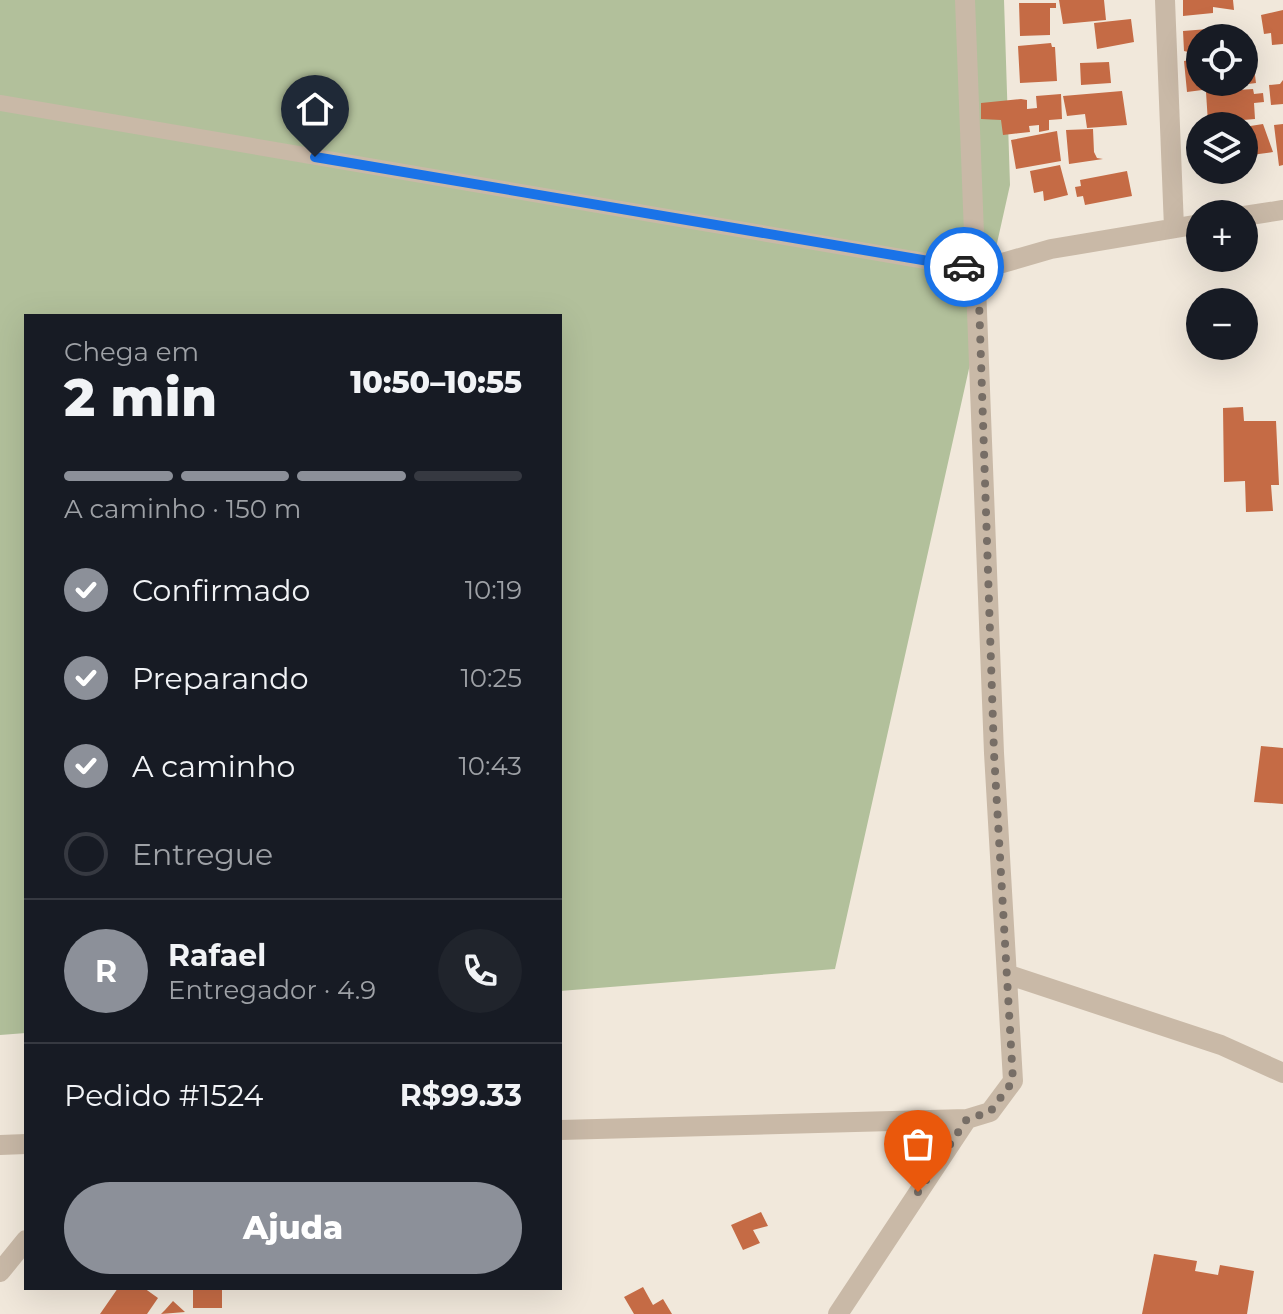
<!DOCTYPE html>
<html lang="pt">
<head>
<meta charset="utf-8">
<style>
	:root { --surface:#171b24; --page:#20242c; --text:#f1f3f6; --muted:#9ea1a6; --line:#363941; --accent:#8c9099 }
	body { margin:0; font-family:Montserrat,sans-serif; background:var(--page); color:var(--text); height:100vh; display:flex; flex-direction:column; font-size:30px; white-space:nowrap }
	* { box-sizing:border-box; margin:0 }
	p { font-size:26px; color:var(--muted) }
	.icon { flex:none; width:44px; height:44px; fill:none; stroke:currentColor; stroke-width:2; stroke-linecap:round; stroke-linejoin:round }
	.map { position:relative; flex:1; overflow:hidden }
	.drawer { position:absolute; left:24px; top:314px; width:538px; height:976px; display:flex; flex-direction:column; background:var(--surface); border-radius:0px; box-shadow:0 8px 32px #0002 }
	.drawer>* { flex:none }
	.buttons { position:absolute; left:1186px; top:24px; display:grid; gap:16px }
	.buttons a { display:grid; place-items:center; width:72px; height:72px; border-radius:50%; background:var(--surface); box-shadow:0 8px 32px #0002; font-size:40px }
	.pin { position:absolute; display:grid; place-items:center; width:68px; height:68px; color:#fff; margin:-82px -34px; border-radius:50% 50% 50% 0; rotate:-45deg; box-shadow:0 0 8px #0007 }
	.pin .icon { rotate:45deg }
	.courier { position:absolute; display:grid; place-items:center; width:80px; height:80px; margin:-40px; border:6px solid #1a73e8; border-radius:50%; background:#fff; color:#222; box-shadow:0 2px 10px #0007 }
	.headline em { font-style:normal; font-weight:800 }
	.headline div { display:flex; flex-direction:column-reverse }
	.headline { display:flex; align-items:center; justify-content:space-between; height:136px; padding:0 40px }
	h1 { font-size:52px; font-weight:800; line-height:60px }
	.bar { display:grid; grid-template-columns:repeat(4,1fr); gap:12px 8px; align-content:center; height:96px; padding:0 40px }
	.bar i { height:10px; border-radius:6px; background:var(--line) }
	.bar .selected { background:var(--accent) }
	.bar p { grid-column:span 4 }
	.line { display:flex; align-items:center; gap:20px; padding:0 40px; border-top:2px solid var(--line) }
	.line div { flex:1 }
	.round { display:grid; place-items:center; flex:none; width:84px; height:84px; border-radius:42px; background:var(--page) }
	ol { padding:0 40px; list-style:none }
	li { display:flex; align-items:center; gap:24px; height:88px }
	li p { margin-inline-start:auto }
	li .icon { padding:8px; border-radius:50%; background:var(--accent); color:#fff; stroke-width:4 }
	li:last-child { color:var(--muted) }
	li i { width:44px; height:44px; border:4px solid var(--line); border-radius:50% }
	.button { display:flex; gap:16px; margin-top:auto; padding:16px 40px }
	.button a { flex:1; height:92px; border-radius:48px; background:var(--accent); color:#fff; font-size:32px; font-weight:800; line-height:92px; text-align:center }
	.map>svg:first-child { display:block }
</style>
</head>
<body>
<div class="map">
<svg width="1283" height="1314" viewBox="0 0 1283 1314">
	<rect width="100%" height="100%" fill="#f1e8db"/>
	<!-- green -->
	<path fill="#b2c09b" d="M 0,0 L 1004,0 L 1010,185 L 835,969 L 560,991 L 560,316 L 26,316 L 26,1033 L 0,1035 Z"/>
	<!-- building -->
	<path fill="#c56b45" d="M 1059,0 L 1104,0 L 1106,20 L 1063,24 Z
		M 1183,0 L 1233,0 L 1234,10 L 1213,7 L 1213,13 L 1183,16 Z
		M 1019,3 L 1056,3 L 1056,8 L 1050,8 L 1050,35 L 1020,36 Z
		M 1283,10 L 1283,44 L 1272,45 L 1271,33 L 1264,34 L 1261,15 Z
		M 1131,19 L 1134,42 L 1097,49 L 1094,23 Z
		M 1208,29 L 1212,38 L 1200,38 L 1200,55 L 1184,51 L 1183,31 Z
		M 1051,43 L 1052,47 L 1055,47 L 1057,81 L 1020,83 L 1018,46 Z
		M 1252,52 L 1256,83 L 1187,92 L 1184,61 L 1200,58 L 1200,82 L 1244,82 L 1244,53 Z
		M 1109,62 L 1111,83 L 1081,85 L 1080,63 Z
		M 1283,80 L 1283,104 L 1271,105 L 1269,85 L 1280,84 Z
		M 1253,89 L 1254,94 L 1263,93 L 1264,102 L 1254,103 L 1255,119 L 1208,123 L 1206,92 Z
		M 1122,91 L 1127,125 L 1087,128 L 1085,114 L 1067,116 L 1063,96 Z
		M 1061,94 L 1062,119 L 1049,120 L 1049,130 L 1039,132 L 1039,125 L 1029,126 L 1030,132 L 1003,135 L 1001,120 L 981,119 L 981,103 L 1021,99 L 1027,100 L 1027,109 L 1037,108 L 1036,96 Z
		M 1263,124 L 1273,152 L 1244,156 L 1244,127 Z
		M 1283,124 L 1283,165 L 1279,166 L 1274,125 Z
		M 1093,129 L 1094,152 L 1097,158 L 1103,159 L 1069,164 L 1066,130 Z
		M 1057,131 L 1061,161 L 1016,169 L 1011,140 Z
		M 1060,165 L 1068,195 L 1044,201 L 1043,191 L 1034,193 L 1030,171 Z
		M 1127,171 L 1132,196 L 1085,205 L 1083,196 L 1077,197 L 1075,187 L 1081,186 L 1080,180 Z
		M 1243,407 L 1244,421 L 1276,421 L 1279,485 L 1271,485 L 1273,511 L 1246,512 L 1245,481 L 1224,482 L 1223,408 Z
		M 1261,746 L 1283,748 L 1283,804 L 1254,802 Z
		M 761,1212 L 768,1226 L 753,1230 L 760,1243 L 743,1250 L 731,1225 Z
		M 1154,1254 L 1197,1261 L 1195,1271 L 1218,1275 L 1220,1265 L 1254,1271 L 1247,1314 L 1142,1314 Z
		M 643,1287 L 653,1305 L 663,1299 L 672,1314 L 634,1314 L 624,1297 Z
		M 118,1288 L 144,1288 L 158,1298 L 147,1314 L 100,1314 Z
		M 193,1288 L 222,1288 L 222,1308 L 193,1308 Z
		M 173,1301 L 185,1312 L 161,1314 L 165,1310 Z"/>
	<g fill="none" stroke-linecap="round" stroke-linejoin="round">
		<!-- service -->
		<path stroke="#c9b9a7" stroke-width="16" d="M 0,103 L 978,270"/>
		<!-- minor -->
		<path stroke="#c9b9a7" stroke-width="20" d="M 1165,0 L 1174,228
			M 1244,216 L 1283,210
			M 978,270 L 1051,249 L 1200,224
			M 1009,975 L 1221,1045 L 1283,1073
			M 560,1130 L 967,1119 L 990,1112 L 1013,1081 L 994,753 L 965,0
			M 0,1145 L 26,1144
			M 0,1272 L 26,1240
			M 838,1314 L 967,1119"/>
	</g>
	<g fill="none" stroke-linecap="round" stroke-linejoin="round">
		<!-- done -->
		<path stroke="#776e66" stroke-width="8" stroke-dasharray="0 14.4" d="M 918,1192 L 967,1119 L 990,1112 L 1013,1081 L 994,753 L 978,270 L 964,267"/>
		<!-- route -->
		<path stroke="#1a73e8" stroke-width="10" d="M 315,157 L 964,267"/>
	</g>
</svg>
<div class="buttons">
<a><svg class="icon" aria-label="locate" viewBox="0 0 24 24"><circle cx="12" cy="12" r="6"/><path d="M12 2v4M12 18v4M2 12h4M18 12h4"/></svg></a>
<a><svg class="icon" aria-label="layers" viewBox="0 0 24 24"><path d="M12 4l9 5-9 5-9-5zM3 14l9 5 9-5"/></svg></a>
<a>+</a>
<a>−</a>
</div>
<div class="pin" style="left:918px;top:1192px;background:#ea580c"><svg class="icon" aria-label="bag" viewBox="0 0 24 24"><path d="M5 8h14l-1 12H6zM9 8a3 3 0 0 1 6 0"/></svg></div>
<div class="pin" style="left:315px;top:157px;background:#1f2937"><svg class="icon" aria-label="home" viewBox="0 0 24 24"><path d="M3 11l9-7 9 7M6 9v11h12V9"/></svg></div>
<div class="courier" style="left:964px;top:267px"><svg class="icon" aria-label="car" viewBox="0 0 24 24"><path d="M5 17H2v-5l4-1 3-4h7l3 4 3 1v5h-3M9 17h6M6 11h13"/><circle cx="7" cy="17" r="2"/><circle cx="17" cy="17" r="2"/></svg></div>
<section class="drawer">
<div class="headline"><div><h1>2 min</h1><p>Chega em</p></div><em>10:50–10:55</em></div>
<div class="bar"><i class="selected"></i><i class="selected"></i><i class="selected"></i><i></i><p>A caminho · 150 m</p></div>
<ol>
<li><svg class="icon" aria-label="check" viewBox="0 0 24 24"><path d="M5 12l5 5 9-10"/></svg>Confirmado<p>10:19</p></li>
<li><svg class="icon" aria-label="check" viewBox="0 0 24 24"><path d="M5 12l5 5 9-10"/></svg>Preparando<p>10:25</p></li>
<li><svg class="icon" aria-label="check" viewBox="0 0 24 24"><path d="M5 12l5 5 9-10"/></svg>A caminho<p>10:43</p></li>
<li><i></i>Entregue</li>
</ol>
<div class="line" style="height:144px"><b class="round" style="background:var(--accent);color:#fff">R</b><div><b>Rafael</b><p>Entregador · 4.9</p></div><a class="round"><svg class="icon" aria-label="phone" viewBox="0 0 24 24"><path d="M5 4h4l2 5-3 2q2 4 5 5l2-3 5 2v4C11 20 4 13 5 4z"/></svg></a></div>
<div class="line" style="height:104px"><div>Pedido #1524</div><b>R$99.33</b></div>
<div class="button"><a>Ajuda</a></div>
</section>
</div>
</body>
</html>
